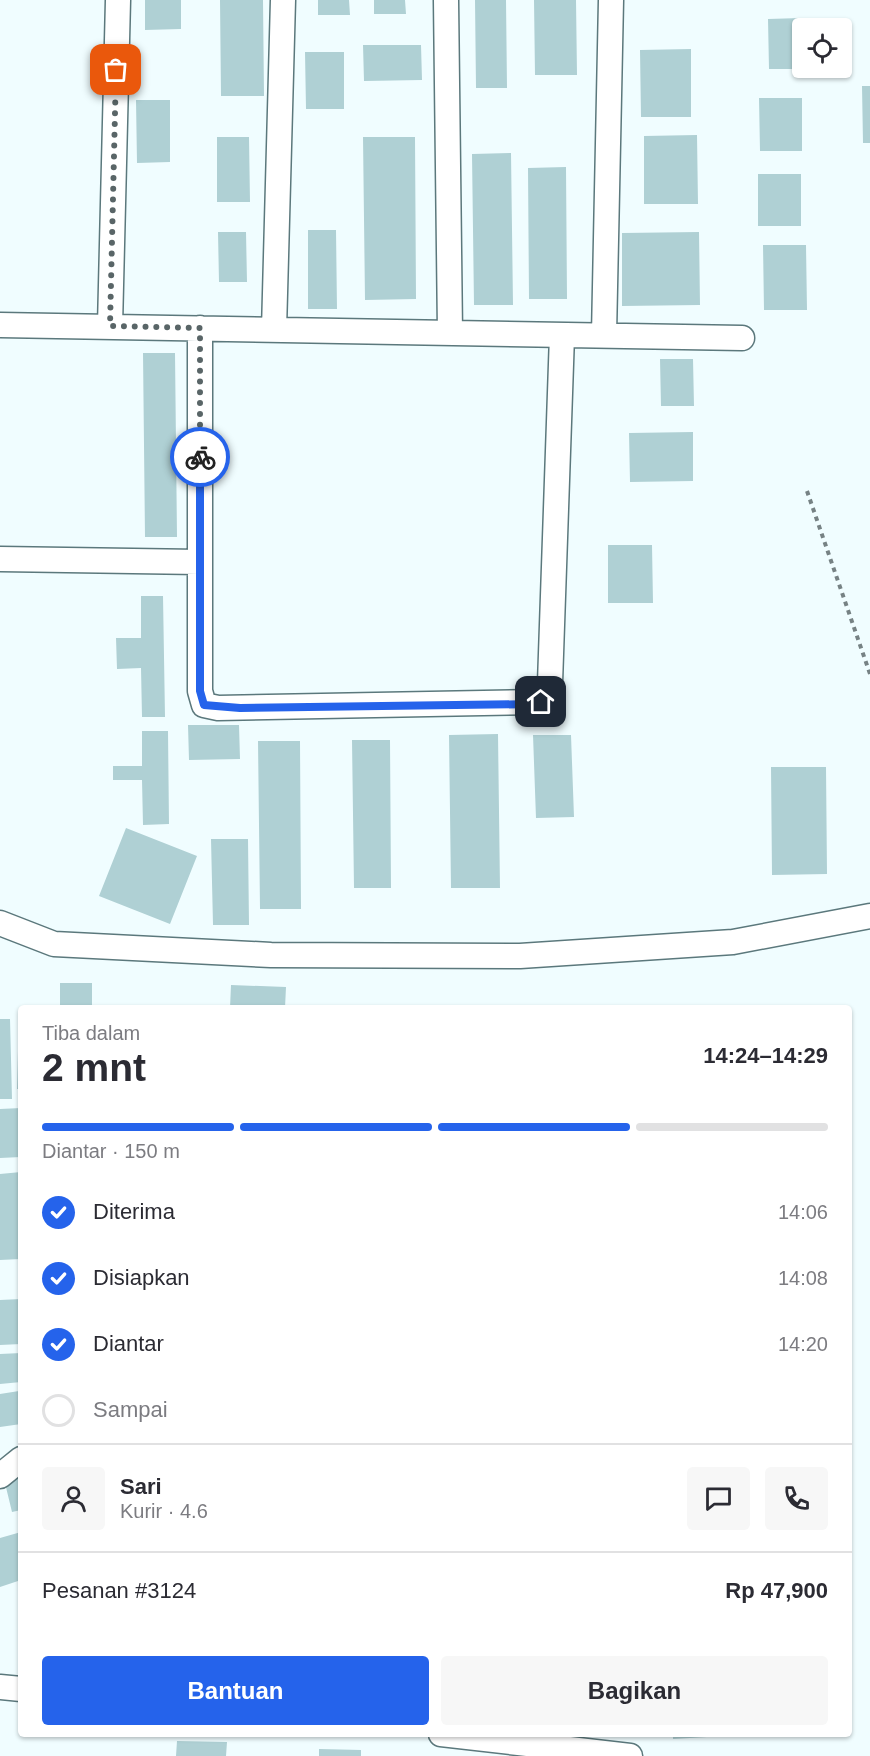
<!DOCTYPE html>
<html lang="id">
<head>
<meta charset="utf-8">
<style>
	:root { --surface:#fff; --page:#f7f7f7; --text:#2b2b33; --muted:#7c7c81; --line:#e1e1e2; --accent:#2563eb }
	body { margin:0; font-family:Arial,sans-serif; background:var(--page); color:var(--text); height:100vh; display:flex; flex-direction:column; font-size:22px; white-space:nowrap }
	* { box-sizing:border-box; margin:0 }
	p { font-size:20px; color:var(--muted) }
	.icon { flex:none; width:33px; height:33px; fill:none; stroke:currentColor; stroke-width:2; stroke-linecap:round; stroke-linejoin:round }
	.map { position:relative; flex:1; overflow:hidden }
	.details { position:absolute; left:18px; top:1005px; width:834px; height:732px; display:flex; flex-direction:column; background:var(--surface); border-radius:6px; box-shadow:0 2px 4px #0004 }
	.details>* { flex:none }
	.tools { position:absolute; left:792px; top:18px; display:grid; gap:12px }
	.tools a { display:grid; place-items:center; width:60px; height:60px; border-radius:6px; background:var(--surface); box-shadow:0 2px 4px #0004; font-size:30px }
	.pin { position:absolute; display:grid; place-items:center; width:51px; height:51px; color:#fff; margin:-26px; border-radius:12px; box-shadow:0 3px 9px #0006 }
	.courier { position:absolute; display:grid; place-items:center; width:60px; height:60px; margin:-30px; border:4px solid #2563eb; border-radius:50%; background:#fff; color:#222; box-shadow:0 2px 8px #0007 }
	.overview em { font-style:normal; font-weight:800 }
	.overview div { display:flex; flex-direction:column-reverse }
	.overview { display:flex; align-items:center; justify-content:space-between; height:102px; padding:0 24px }
	h1 { font-size:39px; font-weight:800; line-height:45px }
	.bar { display:grid; grid-template-columns:repeat(4,1fr); gap:9px 6px; align-content:center; height:72px; padding:0 24px }
	.bar i { height:8px; border-radius:4px; background:var(--line) }
	.bar .active { background:var(--accent) }
	.bar p { grid-column:span 4 }
	.line { display:flex; align-items:center; gap:15px; padding:0 24px; border-top:2px solid var(--line) }
	.line div { flex:1 }
	.round { display:grid; place-items:center; flex:none; width:63px; height:63px; border-radius:6px; background:var(--page) }
	ol { padding:0 24px; list-style:none }
	li { display:flex; align-items:center; gap:18px; height:66px }
	li p { margin-inline-start:auto }
	li .icon { padding:6px; border-radius:50%; background:var(--accent); color:#fff; stroke-width:4 }
	li:last-child { color:var(--muted) }
	li i { width:33px; height:33px; border:3px solid var(--line); border-radius:50% }
	.button { display:flex; gap:12px; margin-top:auto; padding:12px 24px }
	.button a { flex:1; height:69px; border-radius:6px; background:var(--accent); color:#fff; font-size:24px; font-weight:800; line-height:69px; text-align:center }
	.button a+a { background:var(--page); color:var(--text) }
	.map>svg:first-child { display:block }
</style>
</head>
<body>
<div class="map">
<svg width="870" height="1756" viewBox="0 0 870 1756">
	<rect width="100%" height="100%" fill="#f0fdff"/>
	<!-- building -->
	<path fill="#afd0d4" d="M 145,0 L 181,0 L 181,29 L 145,30 Z
		M 220,0 L 263,0 L 264,96 L 221,96 Z
		M 318,0 L 349,0 L 350,15 L 318,15 Z
		M 374,0 L 405,0 L 406,14 L 374,14 Z
		M 475,0 L 506,0 L 507,88 L 476,88 Z
		M 534,0 L 576,0 L 577,75 L 535,75 Z
		M 801,18 L 802,69 L 769,69 L 768,19 Z
		M 363,45 L 421,45 L 422,80 L 364,81 Z
		M 691,49 L 691,117 L 641,117 L 640,50 Z
		M 305,52 L 344,52 L 344,109 L 306,109 Z
		M 862,86 L 870,86 L 870,143 L 863,143 Z
		M 759,98 L 802,98 L 802,151 L 760,151 Z
		M 136,100 L 170,100 L 170,162 L 137,163 Z
		M 697,135 L 698,204 L 644,204 L 644,136 Z
		M 217,137 L 249,137 L 250,202 L 217,202 Z
		M 363,137 L 415,137 L 416,299 L 365,300 Z
		M 511,153 L 513,305 L 474,305 L 472,154 Z
		M 566,167 L 567,299 L 529,299 L 528,168 Z
		M 758,174 L 801,174 L 801,226 L 758,226 Z
		M 308,230 L 336,230 L 337,309 L 308,309 Z
		M 218,232 L 246,232 L 247,282 L 219,282 Z
		M 699,232 L 700,305 L 622,306 L 622,233 Z
		M 763,245 L 806,245 L 807,310 L 764,310 Z
		M 143,353 L 175,353 L 177,537 L 145,537 Z
		M 660,359 L 693,359 L 694,406 L 661,406 Z
		M 693,432 L 693,481 L 630,482 L 629,433 Z
		M 608,545 L 652,545 L 653,603 L 608,603 Z
		M 141,596 L 163,596 L 165,717 L 142,717 L 141,668 L 117,669 L 116,638 L 141,638 Z
		M 188,725 L 239,725 L 240,759 L 189,760 Z
		M 142,731 L 168,731 L 169,824 L 143,825 L 142,780 L 113,780 L 113,766 L 142,766 Z
		M 498,734 L 500,888 L 451,888 L 449,735 Z
		M 533,735 L 571,735 L 574,817 L 536,818 Z
		M 352,740 L 390,740 L 391,888 L 354,888 Z
		M 258,741 L 300,741 L 301,909 L 260,909 Z
		M 771,767 L 826,767 L 827,874 L 772,875 Z
		M 126,828 L 197,856 L 170,924 L 99,896 Z
		M 211,839 L 248,839 L 249,925 L 213,925 Z
		M 60,983 L 92,983 L 92,1008 L 60,1008 Z
		M 231,985 L 286,987 L 285,1008 L 230,1008 Z
		M 0,1019 L 10,1019 L 12,1099 L 0,1099 Z
		M 18,1051 L 21,1051 L 21,1089 L 17,1089 Z
		M 21,1108 L 21,1157 L 0,1158 L 0,1109 Z
		M 21,1172 L 21,1259 L 0,1260 L 0,1174 Z
		M 21,1299 L 21,1344 L 0,1345 L 0,1300 Z
		M 21,1353 L 21,1382 L 0,1384 L 0,1354 Z
		M 19,1391 L 21,1424 L 0,1427 L 0,1394 Z
		M 21,1475 L 21,1510 L 12,1512 L 4,1479 Z
		M 21,1532 L 21,1580 L 0,1587 L 0,1538 Z
		M 673,1734 L 707,1734 L 707,1737 L 673,1739 Z
		M 177,1741 L 227,1742 L 226,1756 L 176,1756 Z
		M 319,1749 L 361,1750 L 361,1756 L 319,1756 Z"/>
	<g fill="none" stroke-linecap="round" stroke-linejoin="round">
		<!-- minor casing -->
		<g stroke="#5b787c" stroke-width="27">
			<path id="minor" d="M 446,0 L 450,333
				M 0,325 L 742,338
				M 110,326 L 118,0
				M 200,328 L 200,691 L 204,705 L 218,708 L 541,702 L 550,683 L 562,335
				M 274,330 L 283,0
				M 604,335 L 611,0
				M 0,559 L 199,562
				M 0,923 L 54,944 L 271,955 L 520,956 L 733,942 L 870,916
				M 0,1476 L 21,1459
				M 0,1687 L 21,1689
				M 441,1734 L 630,1756"/>
		</g>
		<!-- path -->
		<path stroke="#768284" stroke-width="4" stroke-dasharray="4.5 4.5" stroke-linecap="butt" d="M 807,491 L 870,674"/>
		<!-- minor -->
		<use href="#minor" stroke="#fff" stroke-width="24"/>
	</g>
	<g fill="none" stroke-linecap="round" stroke-linejoin="round">
		<!-- done -->
		<path stroke="#596567" stroke-width="6" stroke-dasharray="0 10.8" d="M 116,70 L 110,326 L 200,328 L 200,457"/>
		<!-- route -->
		<path stroke="#2563eb" stroke-width="8" d="M 200,457 L 200,691 L 204,705 L 240,708 L 536,704 L 541,702"/>
	</g>
</svg>
<div class="tools">
<a><svg class="icon" aria-label="locate" viewBox="0 0 24 24"><circle cx="12" cy="12" r="6"/><path d="M12 2v4M12 18v4M2 12h4M18 12h4"/></svg></a>
</div>
<div class="pin" style="left:116px;top:70px;background:#ea580c"><svg class="icon" aria-label="bag" viewBox="0 0 24 24"><path d="M5 8h14l-1 12H6zM9 8a3 3 0 0 1 6 0"/></svg></div>
<div class="pin" style="left:541px;top:702px;background:#1f2937"><svg class="icon" aria-label="home" viewBox="0 0 24 24"><path d="M3 11l9-7 9 7M6 9v11h12V9"/></svg></div>
<div class="courier" style="left:200px;top:457px"><svg class="icon" aria-label="bike" viewBox="0 0 24 24"><circle cx="6" cy="16" r="4"/><circle cx="18" cy="16" r="4"/><path d="M6 16l4-8h5l3 8M10 8l3 8H6M13 5h3"/></svg></div>
<section class="details">
<div class="overview"><div><h1>2 mnt</h1><p>Tiba dalam</p></div><em>14:24–14:29</em></div>
<div class="bar"><i class="active"></i><i class="active"></i><i class="active"></i><i></i><p>Diantar · 150 m</p></div>
<ol>
<li><svg class="icon" aria-label="check" viewBox="0 0 24 24"><path d="M5 12l5 5 9-10"/></svg>Diterima<p>14:06</p></li>
<li><svg class="icon" aria-label="check" viewBox="0 0 24 24"><path d="M5 12l5 5 9-10"/></svg>Disiapkan<p>14:08</p></li>
<li><svg class="icon" aria-label="check" viewBox="0 0 24 24"><path d="M5 12l5 5 9-10"/></svg>Diantar<p>14:20</p></li>
<li><i></i>Sampai</li>
</ol>
<div class="line" style="height:108px"><a class="round"><svg class="icon" aria-label="person" viewBox="0 0 24 24"><circle cx="12" cy="8" r="4"/><path d="M4 21q1-7 8-7t8 7"/></svg></a><div><b>Sari</b><p>Kurir · 4.6</p></div><a class="round"><svg class="icon" aria-label="chat" viewBox="0 0 24 24"><path d="M4 5h16v11H9l-5 4z"/></svg></a><a class="round"><svg class="icon" aria-label="phone" viewBox="0 0 24 24"><path d="M5 4h4l2 5-3 2q2 4 5 5l2-3 5 2v4C11 20 4 13 5 4z"/></svg></a></div>
<div class="line" style="height:78px"><div>Pesanan #3124</div><b>Rp 47,900</b></div>
<div class="button"><a>Bantuan</a><a>Bagikan</a></div>
</section>
</div>
</body>
</html>
